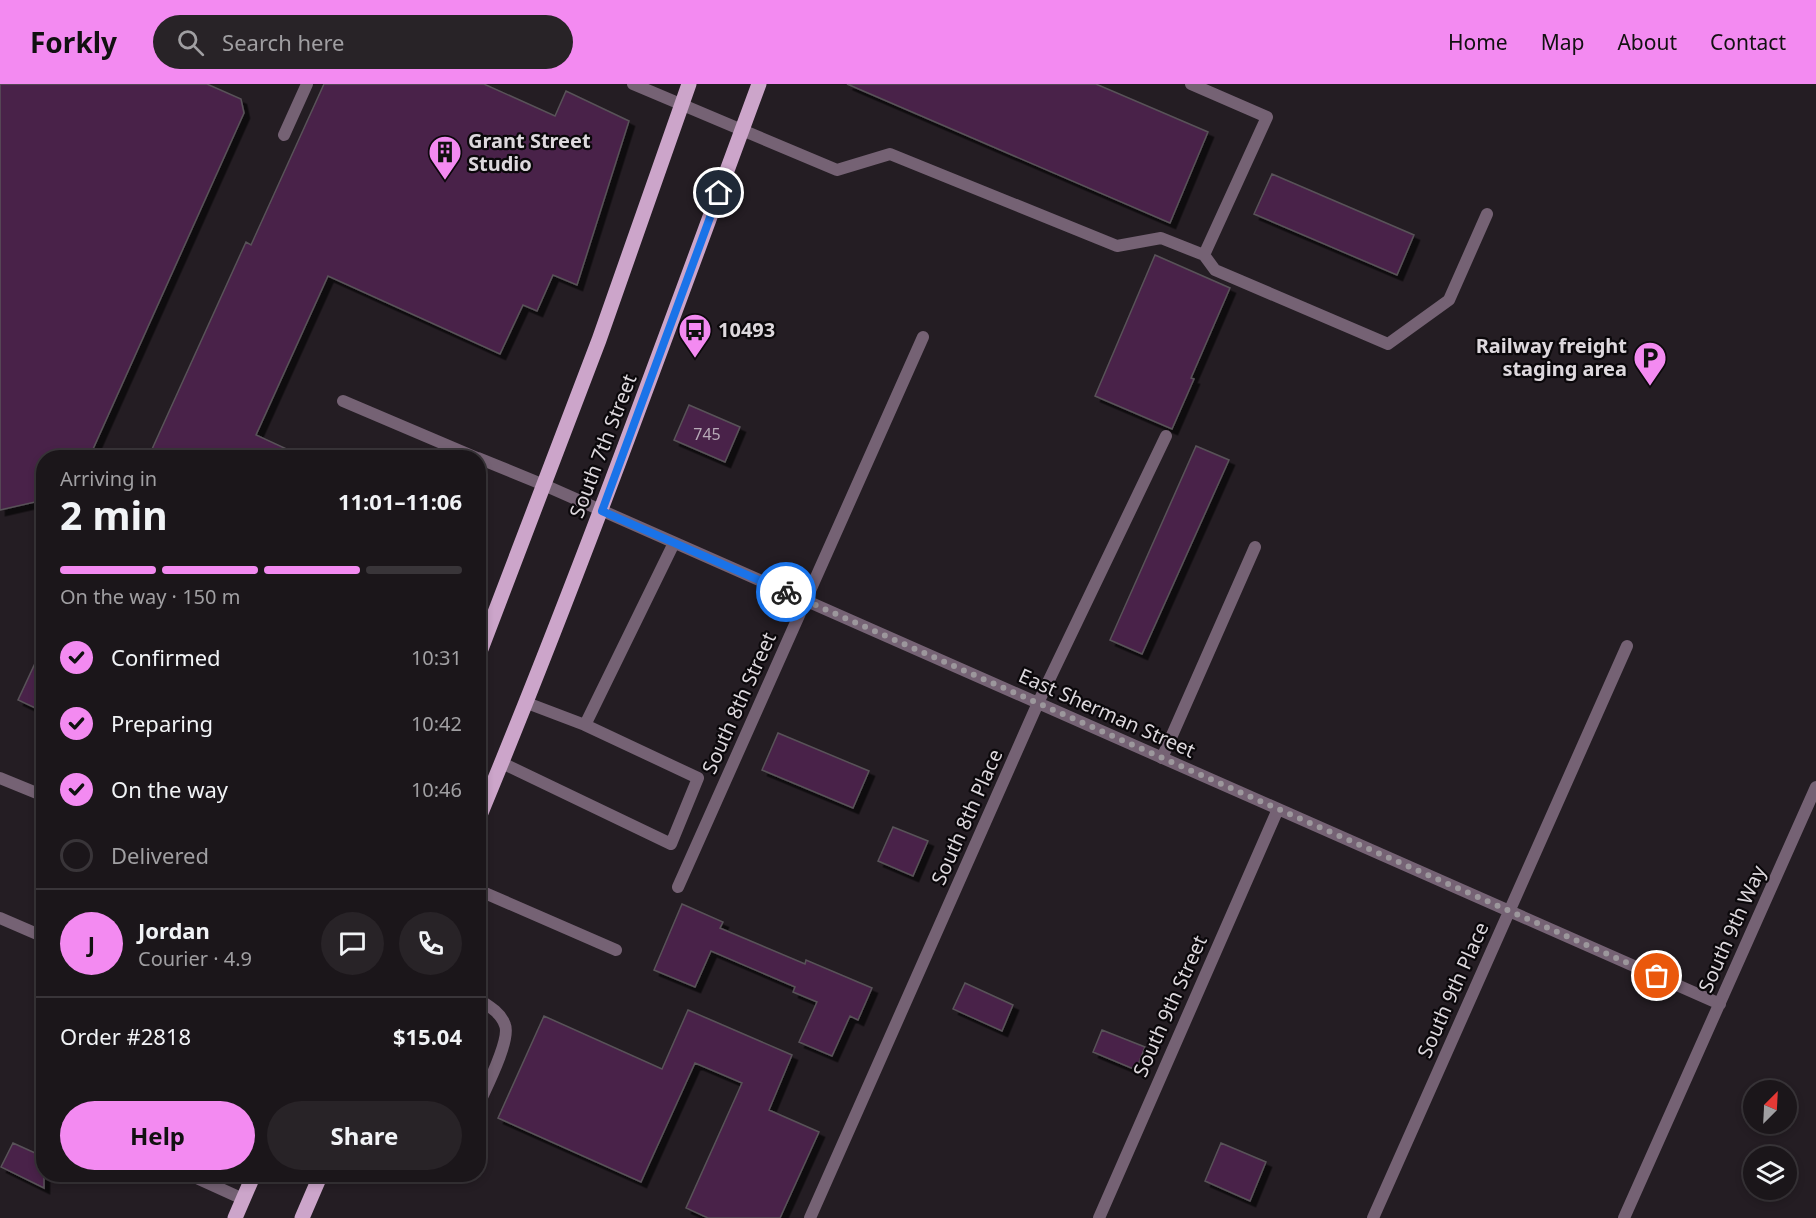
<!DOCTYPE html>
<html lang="en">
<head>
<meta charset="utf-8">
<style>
	:root { --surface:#1b161a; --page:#282327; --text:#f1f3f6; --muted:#a09fa2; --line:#393539; --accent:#f38af1 }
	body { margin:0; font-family:"Noto Sans",sans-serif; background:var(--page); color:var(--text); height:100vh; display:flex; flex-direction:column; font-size:22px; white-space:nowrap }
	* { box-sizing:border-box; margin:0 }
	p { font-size:20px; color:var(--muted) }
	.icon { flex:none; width:33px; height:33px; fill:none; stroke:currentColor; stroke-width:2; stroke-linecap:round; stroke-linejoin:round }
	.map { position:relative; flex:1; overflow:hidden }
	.details { position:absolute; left:36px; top:366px; width:450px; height:732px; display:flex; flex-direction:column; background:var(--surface); border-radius:24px; box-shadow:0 3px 9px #0003,0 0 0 2px var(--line) }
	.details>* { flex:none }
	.needle { width:39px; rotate:24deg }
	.controls { position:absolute; left:1743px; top:996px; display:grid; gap:12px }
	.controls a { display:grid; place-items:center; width:54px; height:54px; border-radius:50%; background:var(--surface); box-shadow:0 3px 9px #0003,0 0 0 2px var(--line); font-size:30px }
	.pin { position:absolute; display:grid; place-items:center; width:51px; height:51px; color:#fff; margin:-26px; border:3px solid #fff; border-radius:50%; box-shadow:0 2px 6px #0007 }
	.courier { position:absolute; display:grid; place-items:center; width:60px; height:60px; margin:-30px; border:4px solid #1a73e8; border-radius:50%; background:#fff; color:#222; box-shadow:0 2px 8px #0007 }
	.head em { font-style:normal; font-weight:700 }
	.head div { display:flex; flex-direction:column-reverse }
	.head { display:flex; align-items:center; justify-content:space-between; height:102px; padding:0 24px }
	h1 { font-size:39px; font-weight:700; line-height:45px }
	.bar { display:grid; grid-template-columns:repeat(4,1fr); gap:9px 6px; align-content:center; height:72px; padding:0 24px }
	.bar i { height:8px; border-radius:4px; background:var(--line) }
	.bar .active { background:var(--accent) }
	.bar p { grid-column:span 4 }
	.line { display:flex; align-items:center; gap:15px; padding:0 24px; border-top:2px solid var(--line) }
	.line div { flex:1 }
	.round { display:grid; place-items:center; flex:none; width:63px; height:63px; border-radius:32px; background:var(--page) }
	ol { padding:0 24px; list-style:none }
	li { display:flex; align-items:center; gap:18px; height:66px }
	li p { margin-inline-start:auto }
	li .icon { padding:6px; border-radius:50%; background:var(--accent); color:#111; stroke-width:4 }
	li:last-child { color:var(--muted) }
	li i { width:33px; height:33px; border:3px solid var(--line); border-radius:50% }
	.button { display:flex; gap:12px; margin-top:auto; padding:12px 24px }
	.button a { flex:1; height:69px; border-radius:36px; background:var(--accent); color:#111; font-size:24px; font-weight:700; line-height:69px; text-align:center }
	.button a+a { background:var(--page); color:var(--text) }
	header { display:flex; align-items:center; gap:36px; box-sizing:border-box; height:84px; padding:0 30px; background:var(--accent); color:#111 }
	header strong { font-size:28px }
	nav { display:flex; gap:33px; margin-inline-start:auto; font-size:21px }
	.search { width:420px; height:54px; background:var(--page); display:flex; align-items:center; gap:15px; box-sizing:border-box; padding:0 21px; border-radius:33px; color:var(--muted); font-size:22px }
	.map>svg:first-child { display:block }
</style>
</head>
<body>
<header>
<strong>Forkly</strong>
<div class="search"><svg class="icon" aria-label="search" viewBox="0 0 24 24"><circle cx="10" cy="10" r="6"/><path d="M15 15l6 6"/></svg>Search here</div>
<nav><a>Home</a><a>Map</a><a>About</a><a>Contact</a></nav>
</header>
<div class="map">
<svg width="1816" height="1134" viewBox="0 0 1816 1134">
	<defs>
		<filter id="shadow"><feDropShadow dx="5.5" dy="5.5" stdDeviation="0" flood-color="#0009"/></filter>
	</defs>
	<rect width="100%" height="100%" fill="#241d23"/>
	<!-- building -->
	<path fill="#492348" stroke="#595259" stroke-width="1.5" filter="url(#shadow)" d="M 0,0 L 207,0 L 241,15 L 244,29 L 89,374 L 44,374 L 44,416 L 0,426 Z
		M 324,0 L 484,0 L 555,32 L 566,7 L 629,37 L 577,201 L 553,191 L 537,227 L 523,221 L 500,270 L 328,192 L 256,351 L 306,374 L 148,374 L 246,158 L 251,161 Z
		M 847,0 L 1096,0 L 1208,48 L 1170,139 Z
		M 1272,90 L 1414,151 L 1397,191 L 1254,130 Z
		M 1155,171 L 1230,204 L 1191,294 L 1194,295 L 1172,345 L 1095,312 Z
		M 689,321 L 740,343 L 725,378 L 674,356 Z
		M 1196,362 L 1229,376 L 1142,570 L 1110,556 Z
		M 44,560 L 44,628 L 18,616 Z
		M 778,649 L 869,687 L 853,724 L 762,686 Z
		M 893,743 L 928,757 L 913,792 L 878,777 Z
		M 682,820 L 723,838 L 720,844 L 805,880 L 806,876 L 872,904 L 858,936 L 850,932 L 832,972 L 799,958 L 817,918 L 793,908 L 795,903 L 711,867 L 695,903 L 654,886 Z
		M 965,899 L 1013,921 L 1002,947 L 953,925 Z
		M 688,926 L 792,971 L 769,1026 L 819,1048 L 780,1134 L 708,1134 L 686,1124 L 742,999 L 695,979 L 641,1098 L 498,1034 L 544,932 L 662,985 Z
		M 1102,946 L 1145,963 L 1136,986 L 1093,968 Z
		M 13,1059 L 44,1073 L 44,1104 L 1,1083 Z
		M 1221,1059 L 1266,1078 L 1250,1117 L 1205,1097 Z"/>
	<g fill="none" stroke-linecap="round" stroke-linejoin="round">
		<!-- lane -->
		<path stroke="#756274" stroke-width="12" d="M 742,46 L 837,86 L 890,70 L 1117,162 L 1161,154 L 1204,171 L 1267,33 L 1191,0
			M 284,51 L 307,0
			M 1204,171 L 1215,186 L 1388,260 L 1449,216 L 1487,130
			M 343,317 L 477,374
			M 478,374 L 544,401
			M 527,619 L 585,641
			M 1162,674 L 1255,463
			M 502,679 L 671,760 L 698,694 L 585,641 L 674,459
			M 0,694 L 44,712
			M 478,806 L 616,866
			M 0,834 L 44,853
			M 478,915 C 489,922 501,929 505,941 C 511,956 485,1006 478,1022
			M 188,1090 L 243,1115"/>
		<!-- street -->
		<path stroke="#756274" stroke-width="12" d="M 633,0 L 742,46
			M 544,401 L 1720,920
			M 678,803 L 923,253
			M 810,1134 L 1038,619 L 1166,352
			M 1099,1134 L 1278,725
			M 1373,1134 L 1627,562
			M 1624,1134 L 1816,703"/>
		<!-- primary -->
		<path stroke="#cca5ca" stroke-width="15" d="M 478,573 L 599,256 L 689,0
			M 478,736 C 579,493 668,246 759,0
			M 235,1134 L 254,1090
			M 302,1134 L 321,1090"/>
	</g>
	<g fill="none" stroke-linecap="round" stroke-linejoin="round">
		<!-- done -->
		<path stroke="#9c979c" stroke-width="6" stroke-dasharray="0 10.8" d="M 786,508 L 1657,892"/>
		<!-- route -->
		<path stroke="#1a73e8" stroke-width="8" d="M 719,109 L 602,427 L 786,508"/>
	</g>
	<!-- icons -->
	<defs>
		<g id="building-pin" transform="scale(1.725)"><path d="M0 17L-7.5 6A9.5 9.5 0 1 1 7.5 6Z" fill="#f38af1" stroke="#0b080b"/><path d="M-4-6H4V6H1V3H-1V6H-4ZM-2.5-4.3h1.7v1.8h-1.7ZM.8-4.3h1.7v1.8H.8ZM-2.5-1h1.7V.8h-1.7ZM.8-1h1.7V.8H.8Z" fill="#111"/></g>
		<g id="bus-pin" transform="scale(1.725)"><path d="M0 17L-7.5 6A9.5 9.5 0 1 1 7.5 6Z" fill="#f38af1" stroke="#0b080b"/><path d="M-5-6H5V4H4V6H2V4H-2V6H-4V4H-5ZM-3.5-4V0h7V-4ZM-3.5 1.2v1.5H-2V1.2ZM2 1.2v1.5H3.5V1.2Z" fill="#111"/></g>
		<g id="parking-pin" transform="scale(1.725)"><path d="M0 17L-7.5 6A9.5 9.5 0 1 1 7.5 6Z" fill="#f38af1" stroke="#0b080b"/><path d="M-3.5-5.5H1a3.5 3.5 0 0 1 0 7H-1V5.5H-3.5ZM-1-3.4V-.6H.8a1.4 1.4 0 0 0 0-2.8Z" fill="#111"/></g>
	</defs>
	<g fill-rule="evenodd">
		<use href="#building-pin" x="445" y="68"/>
		<use href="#bus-pin" x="695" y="246"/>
		<use href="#parking-pin" x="1650" y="274"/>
	</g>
	<g text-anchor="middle" stroke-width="4.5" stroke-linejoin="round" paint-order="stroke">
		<!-- number labels -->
		<g font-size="16" fill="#b8abb8">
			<text x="707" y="356">745</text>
		</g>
		<!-- poi labels -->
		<g font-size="20" font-weight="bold" fill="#ddd8dd" stroke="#0b080b" text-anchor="start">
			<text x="468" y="64">Grant Street<tspan x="468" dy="23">Studio</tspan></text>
			<text x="718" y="253">10493</text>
			<text x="1627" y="269" text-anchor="end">Railway freight<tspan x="1627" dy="23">staging area</tspan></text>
		</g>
		<!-- street labels -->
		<g font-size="20" fill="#ddd8dd" stroke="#0b080b">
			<text transform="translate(603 362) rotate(-69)" y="7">South 7th Street</text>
			<text transform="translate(739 619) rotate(-66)" y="7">South 8th Street</text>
			<text transform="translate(1107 629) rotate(24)" y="7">East Sherman Street</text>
			<text transform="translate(967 733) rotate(-66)" y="7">South 8th Place</text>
			<text transform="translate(1732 845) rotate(-66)" y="7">South 9th Way</text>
			<text transform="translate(1453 906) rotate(-66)" y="7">South 9th Place</text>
			<text transform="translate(1170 922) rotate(-66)" y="7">South 9th Street</text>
		</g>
	</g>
</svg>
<div class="controls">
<a><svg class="needle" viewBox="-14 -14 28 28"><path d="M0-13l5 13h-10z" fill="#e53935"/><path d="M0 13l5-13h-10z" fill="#a09fa2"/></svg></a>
<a><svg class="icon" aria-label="layers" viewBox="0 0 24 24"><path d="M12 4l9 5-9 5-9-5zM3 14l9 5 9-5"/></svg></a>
</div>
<div class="pin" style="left:1657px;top:892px;background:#ea580c"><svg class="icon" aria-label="bag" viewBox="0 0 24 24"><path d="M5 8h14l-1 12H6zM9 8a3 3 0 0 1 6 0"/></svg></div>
<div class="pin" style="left:719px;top:109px;background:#1f2937"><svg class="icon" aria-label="home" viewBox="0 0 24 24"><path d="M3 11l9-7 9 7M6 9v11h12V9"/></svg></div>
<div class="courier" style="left:786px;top:508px"><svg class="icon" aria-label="bike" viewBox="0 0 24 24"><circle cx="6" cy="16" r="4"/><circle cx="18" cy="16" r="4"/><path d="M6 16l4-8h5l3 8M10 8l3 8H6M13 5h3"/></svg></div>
<section class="details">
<div class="head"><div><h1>2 min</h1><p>Arriving in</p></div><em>11:01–11:06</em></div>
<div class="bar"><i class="active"></i><i class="active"></i><i class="active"></i><i></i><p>On the way · 150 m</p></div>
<ol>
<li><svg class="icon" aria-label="check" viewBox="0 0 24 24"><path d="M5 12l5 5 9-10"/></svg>Confirmed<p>10:31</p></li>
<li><svg class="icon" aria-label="check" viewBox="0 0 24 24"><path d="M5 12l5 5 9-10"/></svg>Preparing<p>10:42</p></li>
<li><svg class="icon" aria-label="check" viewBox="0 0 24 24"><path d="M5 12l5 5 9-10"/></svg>On the way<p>10:46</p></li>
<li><i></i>Delivered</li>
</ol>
<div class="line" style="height:108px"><b class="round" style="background:var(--accent);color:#111">J</b><div><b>Jordan</b><p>Courier · 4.9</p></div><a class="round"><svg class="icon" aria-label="chat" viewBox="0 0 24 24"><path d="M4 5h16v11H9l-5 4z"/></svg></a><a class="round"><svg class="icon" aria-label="phone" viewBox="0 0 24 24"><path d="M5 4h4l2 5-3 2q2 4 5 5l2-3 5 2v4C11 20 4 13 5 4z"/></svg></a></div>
<div class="line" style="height:78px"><div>Order #2818</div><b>$15.04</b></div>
<div class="button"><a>Help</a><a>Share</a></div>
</section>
</div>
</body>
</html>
